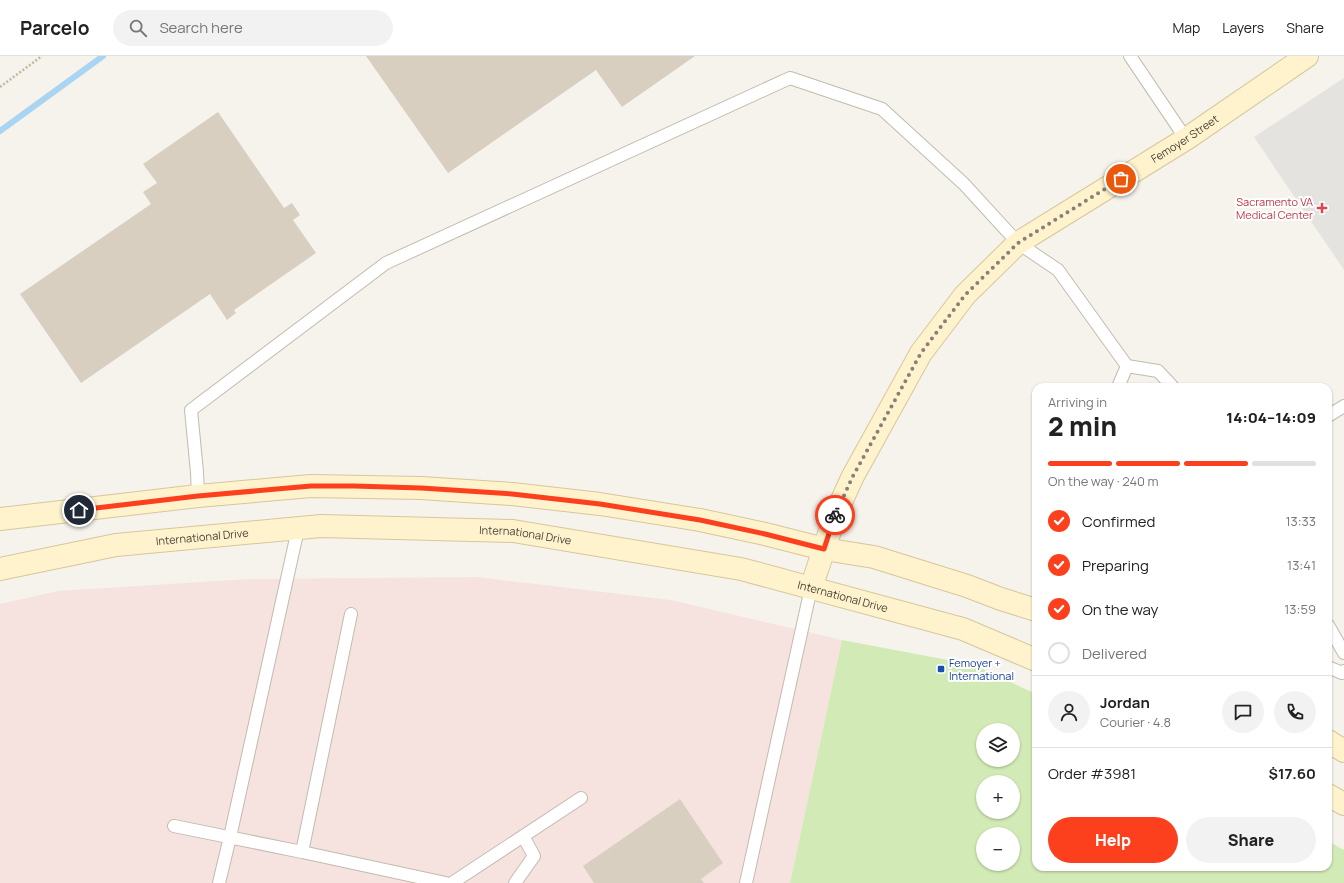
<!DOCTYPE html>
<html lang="en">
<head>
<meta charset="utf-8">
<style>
	:root { --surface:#fff; --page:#f2f2f2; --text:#222; --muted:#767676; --line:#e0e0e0; --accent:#fc3f1d }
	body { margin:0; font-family:Manrope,sans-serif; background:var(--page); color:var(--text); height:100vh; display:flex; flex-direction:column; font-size:15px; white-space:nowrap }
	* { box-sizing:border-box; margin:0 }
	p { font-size:13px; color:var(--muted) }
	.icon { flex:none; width:22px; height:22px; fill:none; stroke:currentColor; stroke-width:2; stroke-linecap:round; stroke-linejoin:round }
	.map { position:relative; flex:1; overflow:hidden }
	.side { position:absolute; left:1032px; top:327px; width:300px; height:488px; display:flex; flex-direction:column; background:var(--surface); border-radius:12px; box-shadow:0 1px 3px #0004 }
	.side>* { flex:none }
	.buttons { position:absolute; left:976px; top:667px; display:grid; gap:8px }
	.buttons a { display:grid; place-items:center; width:44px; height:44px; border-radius:50%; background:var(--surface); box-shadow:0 1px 3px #0004; font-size:20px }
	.pin { position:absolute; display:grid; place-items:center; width:34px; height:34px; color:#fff; margin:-17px; border:2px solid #fff; border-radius:50%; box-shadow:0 1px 4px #0007 }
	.courier { position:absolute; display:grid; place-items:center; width:40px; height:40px; margin:-20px; border:3px solid #fc3f1d; border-radius:50%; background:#fff; color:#222; box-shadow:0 1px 5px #0007 }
	.head em { font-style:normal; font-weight:800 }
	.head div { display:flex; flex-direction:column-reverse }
	.head { display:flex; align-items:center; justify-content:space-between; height:68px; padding:0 16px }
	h1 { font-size:26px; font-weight:800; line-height:30px }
	.bar { display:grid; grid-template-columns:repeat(4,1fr); gap:6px 4px; align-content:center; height:48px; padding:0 16px }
	.bar i { height:5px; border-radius:3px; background:var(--line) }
	.bar .current { background:var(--accent) }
	.bar p { grid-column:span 4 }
	.line { display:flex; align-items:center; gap:10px; padding:0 16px; border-top:1px solid var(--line) }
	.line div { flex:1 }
	.round { display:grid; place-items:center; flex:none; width:42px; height:42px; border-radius:21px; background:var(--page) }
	ol { padding:0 16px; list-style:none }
	li { display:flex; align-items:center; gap:12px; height:44px }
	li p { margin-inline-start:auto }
	li .icon { padding:4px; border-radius:50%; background:var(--accent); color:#fff; stroke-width:4 }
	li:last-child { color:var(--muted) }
	li i { width:22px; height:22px; border:2px solid var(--line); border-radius:50% }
	.cta { display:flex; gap:8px; margin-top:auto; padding:8px 16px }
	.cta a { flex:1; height:46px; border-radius:24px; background:var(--accent); color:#fff; font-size:16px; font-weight:800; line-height:46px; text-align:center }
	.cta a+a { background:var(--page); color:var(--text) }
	header { display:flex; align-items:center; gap:24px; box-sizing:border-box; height:56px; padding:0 20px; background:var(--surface); border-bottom:1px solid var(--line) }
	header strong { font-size:19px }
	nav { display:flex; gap:22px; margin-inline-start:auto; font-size:14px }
	.search { width:280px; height:36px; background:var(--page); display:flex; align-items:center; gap:10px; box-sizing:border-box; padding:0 14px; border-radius:22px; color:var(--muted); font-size:15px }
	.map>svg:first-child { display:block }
</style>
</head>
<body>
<header>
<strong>Parcelo</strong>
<div class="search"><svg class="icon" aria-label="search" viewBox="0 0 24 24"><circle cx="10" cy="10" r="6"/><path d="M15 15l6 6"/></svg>Search here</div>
<nav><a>Map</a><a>Layers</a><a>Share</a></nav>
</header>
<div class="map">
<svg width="1344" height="827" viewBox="0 0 1344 827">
	<rect width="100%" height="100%" fill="#f6f3ec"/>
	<!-- medical -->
	<path fill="#f6e3e0" d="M 477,521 L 671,544 L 842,584 L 790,827 L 0,827 L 0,548 L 58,535 L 249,523 Z"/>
	<!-- green -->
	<path fill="#d2eab5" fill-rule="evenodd" d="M 842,584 L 974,609 L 1036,638 L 1036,811 L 1328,811 L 1328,785 L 1344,794 L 1344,827 L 790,827 ZM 983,674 L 1013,674 L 1013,704 L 983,704 ZM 983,726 L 1013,726 L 1013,756 L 983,756 ZM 983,778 L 1013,778 L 1013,808 L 983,808 Z"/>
	<!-- parking -->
	<path fill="#e5e3e0" d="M 1344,22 L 1344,214 L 1254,81 Z"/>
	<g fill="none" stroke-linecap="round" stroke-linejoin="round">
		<!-- stream -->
		<path stroke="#a9d4f2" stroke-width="6" d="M 0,75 L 103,0"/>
	</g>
	<!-- building -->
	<path fill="#d8cfc1" d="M 366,0 L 695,0 L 622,51 L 596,14 L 448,117 Z
		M 218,56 L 284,152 L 292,147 L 300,159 L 293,164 L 316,197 L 234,254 L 236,257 L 227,264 L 210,238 L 81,327 L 20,238 L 151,148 L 143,136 L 157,127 L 143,108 Z
		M 680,743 L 723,807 L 701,823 L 704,827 L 594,827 L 583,810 Z"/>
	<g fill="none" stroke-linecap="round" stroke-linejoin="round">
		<!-- lane casing -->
		<g stroke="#c2bbae" stroke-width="14">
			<path id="lane" d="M 1130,0 L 1186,83
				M 1118,331 L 1127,310
				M 1328,360 L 1344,350
				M 198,440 L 197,416 L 191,354 L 386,207 L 790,22 L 882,53 L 964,128 L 1018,187 L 1058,214 L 1127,310 L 1158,315 L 1173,331
				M 351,558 L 302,796 L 446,827
				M 1328,569 L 1344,597
				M 1328,611 L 1342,617 L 1344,615
				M 174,770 L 302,796
				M 219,827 L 230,781 L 298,473
				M 452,827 L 581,742
				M 515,827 L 534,800 L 523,780
				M 746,827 L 811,532"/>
		</g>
		<!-- secondary casing -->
		<g stroke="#d6c79b" stroke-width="24">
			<g id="secondary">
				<path d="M 0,463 L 198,440 L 311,430 L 421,432 L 512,438 L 600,448 L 700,464 L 765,478 L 824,493 L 874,501 L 967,530 L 1001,543 L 1036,554"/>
				<path id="s1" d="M 0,513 L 116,489 L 321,470 L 513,475 L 741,513 L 963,573 L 1036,604"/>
				<path id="s2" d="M 811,532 L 836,457 L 853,420 L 921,297 L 965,239 L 1018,187 L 1186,83 L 1307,0"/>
				<path d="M 1328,685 L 1344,695"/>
				<path d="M 1328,739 L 1344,748"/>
			</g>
		</g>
		<!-- path -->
		<path stroke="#c4b79f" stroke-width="2.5" stroke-dasharray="2 2" stroke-linecap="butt" d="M 0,31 L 42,0"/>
		<!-- lane -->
		<use href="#lane" stroke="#fff" stroke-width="12"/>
		<!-- secondary -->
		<use href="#secondary" stroke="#fff3cd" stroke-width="22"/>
	</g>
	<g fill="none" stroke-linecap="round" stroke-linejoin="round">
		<!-- done -->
		<path stroke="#878178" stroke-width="4" stroke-dasharray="0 7.2" d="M 835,459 L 853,420 L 921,297 L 965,239 L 1018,187 L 1121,123"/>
		<!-- route -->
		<path stroke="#fc3f1d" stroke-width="5" d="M 79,454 L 198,440 L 311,430 L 354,430 L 421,432 L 512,438 L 600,448 L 700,464 L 765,478 L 824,493 L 835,459"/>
	</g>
	<!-- markers -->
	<path fill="#e0444e" stroke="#fff" stroke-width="1.5" d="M1320 146h4v4h4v4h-4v4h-4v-4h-4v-4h4z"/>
	<rect fill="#1a4fb4" stroke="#fff" stroke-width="1.5" x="937" y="609" width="8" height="8" rx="2"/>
	<g text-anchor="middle" stroke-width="4" stroke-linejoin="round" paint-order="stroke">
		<!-- street labels -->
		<g font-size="11" fill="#4b4439" stroke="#fff">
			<text dy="4" stroke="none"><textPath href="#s2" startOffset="604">Femoyer Street</textPath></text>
			<text dy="4" stroke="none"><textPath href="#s1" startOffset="529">International Drive</textPath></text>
			<text dy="4" stroke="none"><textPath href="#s1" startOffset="205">International Drive</textPath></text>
			<text dy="4" stroke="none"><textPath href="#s1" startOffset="853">International Drive</textPath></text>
		</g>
		<!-- health labels -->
		<g font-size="11" fill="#be3a42" stroke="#fff" text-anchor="end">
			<text x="1313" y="150">Sacramento VA<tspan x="1313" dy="13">Medical Center</tspan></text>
		</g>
		<!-- transit labels -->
		<g font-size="11" fill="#164399" stroke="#fff" text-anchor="start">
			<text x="949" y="611">Femoyer +<tspan x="949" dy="13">International</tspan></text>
		</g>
	</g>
</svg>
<div class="buttons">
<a><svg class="icon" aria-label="layers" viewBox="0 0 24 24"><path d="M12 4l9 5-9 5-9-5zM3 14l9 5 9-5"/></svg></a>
<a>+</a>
<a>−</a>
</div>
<div class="pin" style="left:1121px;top:123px;background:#ea580c"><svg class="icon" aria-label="bag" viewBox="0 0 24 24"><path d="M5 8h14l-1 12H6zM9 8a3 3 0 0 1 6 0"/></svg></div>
<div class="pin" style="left:79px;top:454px;background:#1f2937"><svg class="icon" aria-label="home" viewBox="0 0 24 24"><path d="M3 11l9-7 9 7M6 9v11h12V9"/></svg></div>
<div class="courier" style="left:835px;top:459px"><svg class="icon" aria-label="bike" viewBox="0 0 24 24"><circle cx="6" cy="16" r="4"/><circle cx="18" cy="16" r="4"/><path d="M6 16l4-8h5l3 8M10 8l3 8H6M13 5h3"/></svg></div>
<section class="side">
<div class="head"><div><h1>2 min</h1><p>Arriving in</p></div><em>14:04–14:09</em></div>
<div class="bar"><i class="current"></i><i class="current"></i><i class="current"></i><i></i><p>On the way · 240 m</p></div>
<ol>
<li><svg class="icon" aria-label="check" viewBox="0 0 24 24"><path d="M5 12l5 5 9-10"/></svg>Confirmed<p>13:33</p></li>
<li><svg class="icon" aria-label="check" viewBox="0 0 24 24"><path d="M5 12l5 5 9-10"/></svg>Preparing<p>13:41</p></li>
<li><svg class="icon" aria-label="check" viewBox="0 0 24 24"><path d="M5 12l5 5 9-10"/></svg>On the way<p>13:59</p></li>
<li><i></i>Delivered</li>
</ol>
<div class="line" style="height:72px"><a class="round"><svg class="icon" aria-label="person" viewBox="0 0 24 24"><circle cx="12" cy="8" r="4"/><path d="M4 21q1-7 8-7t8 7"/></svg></a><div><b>Jordan</b><p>Courier · 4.8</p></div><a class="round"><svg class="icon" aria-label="chat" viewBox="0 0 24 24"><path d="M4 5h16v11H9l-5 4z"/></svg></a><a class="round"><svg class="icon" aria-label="phone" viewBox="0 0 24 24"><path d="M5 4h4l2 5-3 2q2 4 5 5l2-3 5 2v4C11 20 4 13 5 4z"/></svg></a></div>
<div class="line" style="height:52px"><div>Order #3981</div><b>$17.60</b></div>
<div class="cta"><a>Help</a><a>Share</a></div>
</section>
</div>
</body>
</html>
